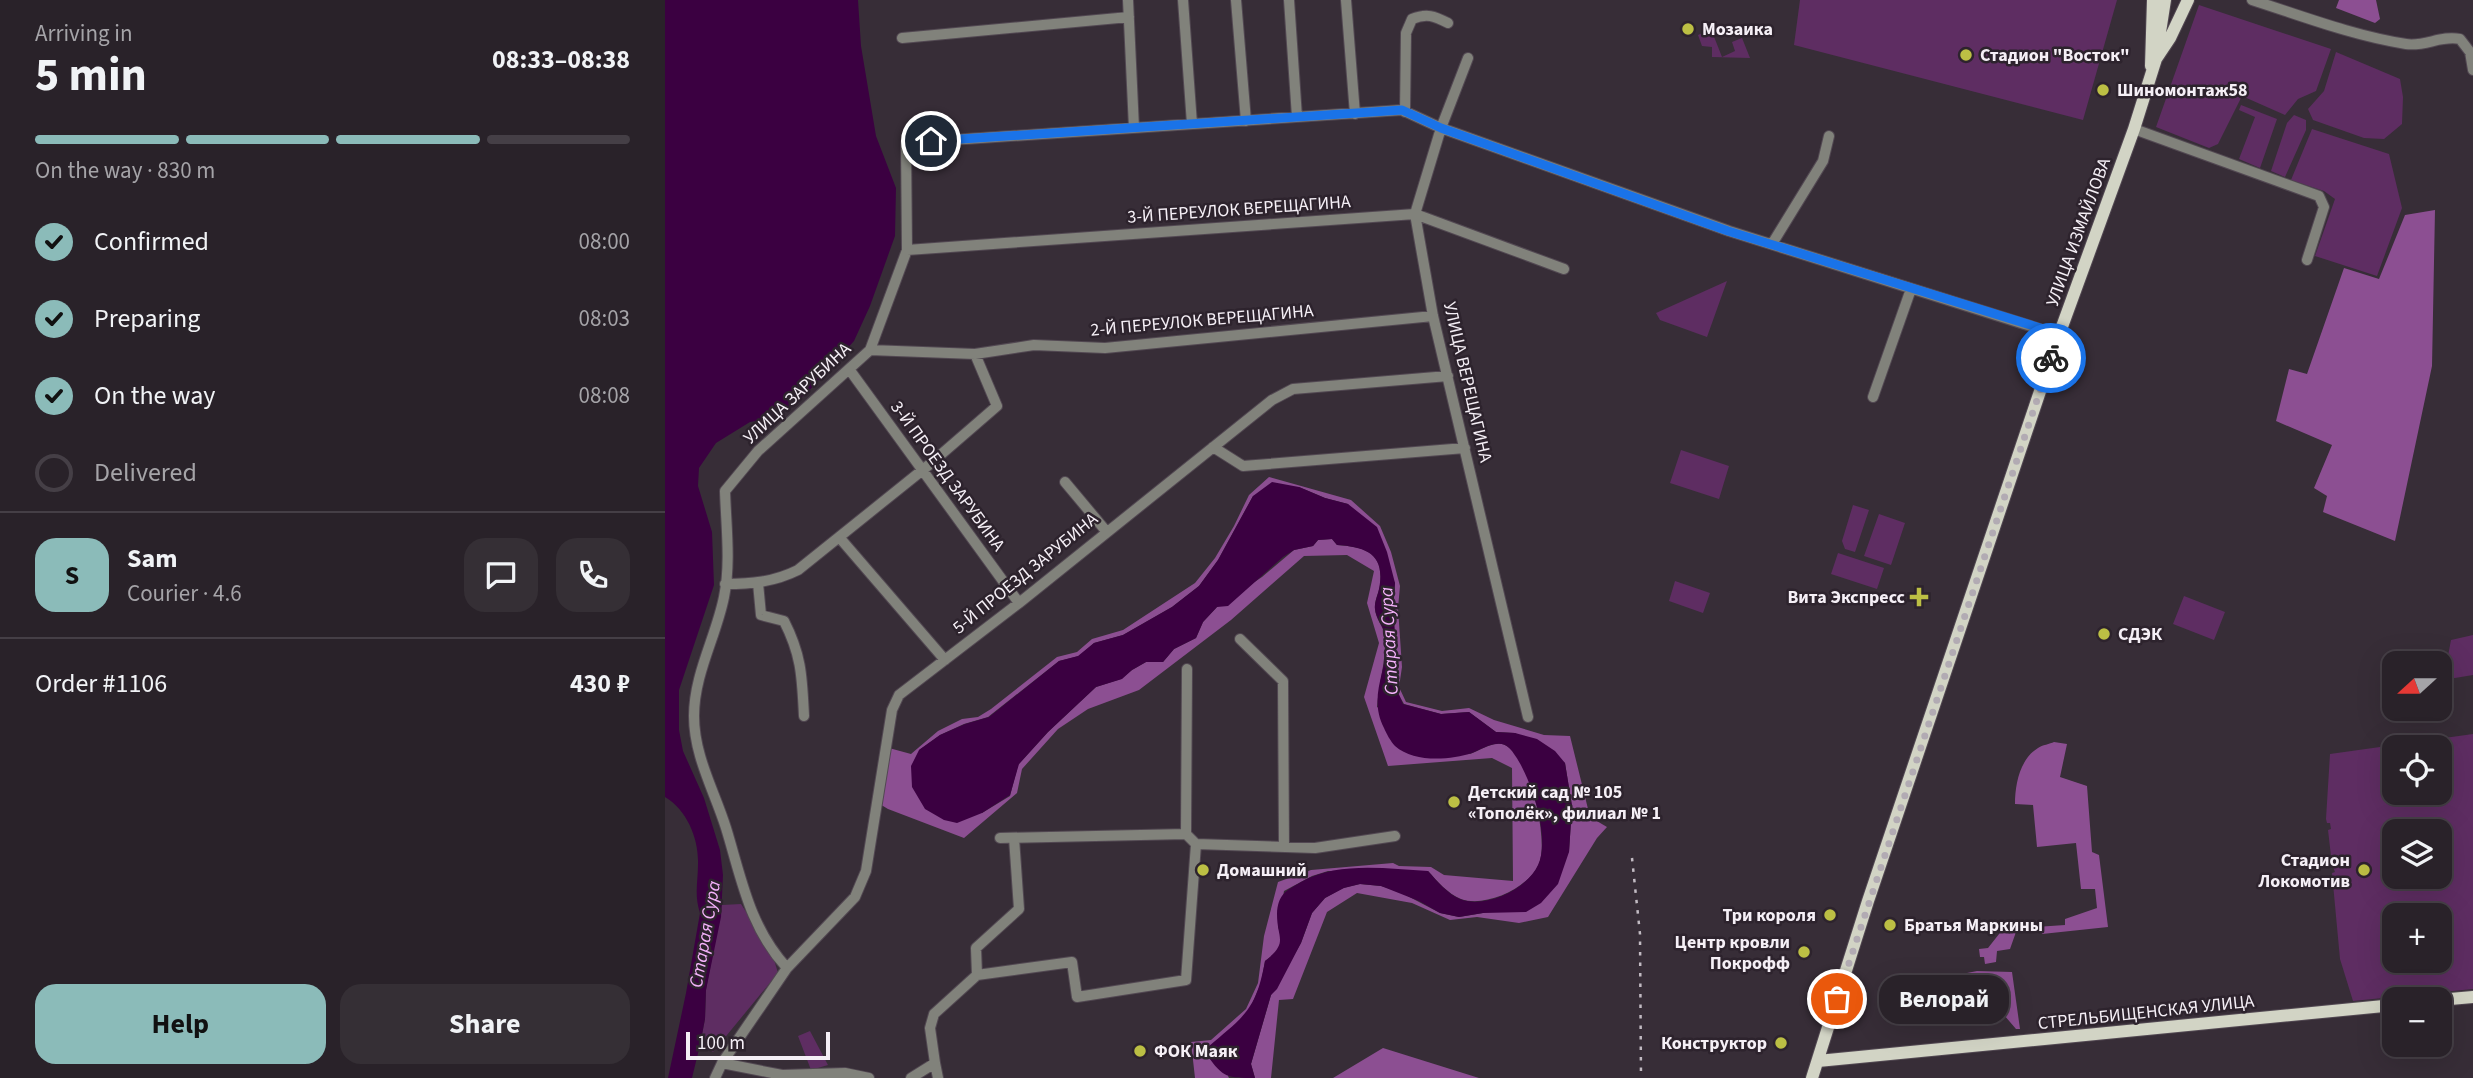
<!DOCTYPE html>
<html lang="en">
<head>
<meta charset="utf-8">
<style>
	:root { --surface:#292229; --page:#352f35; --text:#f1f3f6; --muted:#a5a4a8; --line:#453f46; --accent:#8bbbb9 }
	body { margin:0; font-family:"Source Sans 3",sans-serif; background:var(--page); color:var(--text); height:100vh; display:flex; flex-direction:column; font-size:26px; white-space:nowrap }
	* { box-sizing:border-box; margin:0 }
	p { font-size:23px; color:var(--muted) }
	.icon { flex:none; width:38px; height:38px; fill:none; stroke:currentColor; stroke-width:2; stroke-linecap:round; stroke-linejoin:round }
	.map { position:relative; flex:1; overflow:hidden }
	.panel { display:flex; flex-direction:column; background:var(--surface); width:665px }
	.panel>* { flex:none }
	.needle { width:46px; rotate:249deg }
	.tools { position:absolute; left:1717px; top:651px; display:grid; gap:14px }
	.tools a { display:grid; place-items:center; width:70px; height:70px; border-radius:14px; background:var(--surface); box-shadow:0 7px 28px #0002,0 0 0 2px var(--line); font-size:35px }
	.scale { position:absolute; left:21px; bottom:18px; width:144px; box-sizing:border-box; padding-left:7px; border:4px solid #f5eff6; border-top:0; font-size:19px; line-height:24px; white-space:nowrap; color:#f5eff6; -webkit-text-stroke:5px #2d232d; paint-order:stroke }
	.pin { position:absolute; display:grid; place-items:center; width:60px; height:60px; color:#fff; margin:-30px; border:4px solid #fff; border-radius:50%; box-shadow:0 2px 7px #0007 }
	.courier { position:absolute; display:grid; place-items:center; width:70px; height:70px; margin:-35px; border:5px solid #1a73e8; border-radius:50%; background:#fff; color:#222; box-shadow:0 2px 9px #0007 }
	.bubble { position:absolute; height:49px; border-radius:21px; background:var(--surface); box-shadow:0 7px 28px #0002,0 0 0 2px var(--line); font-size:23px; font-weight:700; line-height:49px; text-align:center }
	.head em { font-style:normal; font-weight:700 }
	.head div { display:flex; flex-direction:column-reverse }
	.head { display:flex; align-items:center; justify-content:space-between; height:119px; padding:0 35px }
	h1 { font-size:46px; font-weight:700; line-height:52px }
	.bar { display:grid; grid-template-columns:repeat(4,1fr); gap:10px 7px; align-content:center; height:84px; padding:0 35px }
	.bar i { height:9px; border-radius:5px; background:var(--line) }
	.bar .current { background:var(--accent) }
	.bar p { grid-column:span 4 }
	.line { display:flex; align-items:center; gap:18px; padding:0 35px; border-top:2px solid var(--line) }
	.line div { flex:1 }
	.round { display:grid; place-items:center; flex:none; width:74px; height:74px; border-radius:21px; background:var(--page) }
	ol { padding:0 35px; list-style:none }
	li { display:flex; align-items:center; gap:21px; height:77px }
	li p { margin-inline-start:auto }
	li .icon { padding:7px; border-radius:50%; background:var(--accent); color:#111; stroke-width:4 }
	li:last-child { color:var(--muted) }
	li i { width:38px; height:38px; border:4px solid var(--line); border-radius:50% }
	.action { display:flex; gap:14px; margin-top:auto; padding:14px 35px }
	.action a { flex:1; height:80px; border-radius:21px; background:var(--accent); color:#111; font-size:28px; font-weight:700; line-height:80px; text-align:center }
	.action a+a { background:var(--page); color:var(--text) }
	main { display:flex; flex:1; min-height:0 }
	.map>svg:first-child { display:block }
</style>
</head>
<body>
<main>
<section class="panel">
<div class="head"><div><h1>5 min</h1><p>Arriving in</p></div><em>08:33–08:38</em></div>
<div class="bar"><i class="current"></i><i class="current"></i><i class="current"></i><i></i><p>On the way · 830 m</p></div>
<ol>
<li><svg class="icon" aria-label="check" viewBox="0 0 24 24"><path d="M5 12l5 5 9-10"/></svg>Confirmed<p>08:00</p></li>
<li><svg class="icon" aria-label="check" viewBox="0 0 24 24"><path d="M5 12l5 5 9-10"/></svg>Preparing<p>08:03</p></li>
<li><svg class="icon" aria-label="check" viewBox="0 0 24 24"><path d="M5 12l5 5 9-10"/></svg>On the way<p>08:08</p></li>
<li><i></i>Delivered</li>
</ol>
<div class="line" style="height:126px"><b class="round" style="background:var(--accent);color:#111">S</b><div><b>Sam</b><p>Courier · 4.6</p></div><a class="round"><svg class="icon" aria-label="chat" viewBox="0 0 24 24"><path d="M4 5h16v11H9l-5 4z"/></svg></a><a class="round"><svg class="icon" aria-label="phone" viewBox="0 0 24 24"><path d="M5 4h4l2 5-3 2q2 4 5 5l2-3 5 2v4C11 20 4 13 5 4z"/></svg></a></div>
<div class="line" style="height:91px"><div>Order #1106</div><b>430 ₽</b></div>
<div class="action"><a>Help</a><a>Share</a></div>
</section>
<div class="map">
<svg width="1808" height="1078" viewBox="0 0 1808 1078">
	<rect width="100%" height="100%" fill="#372d37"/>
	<!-- green -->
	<path fill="#5e2d62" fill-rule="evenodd" d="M 1135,0 L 1452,0 L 1418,120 L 1129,45 Z
		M 1534,5 L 1666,49 L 1651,91 L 1633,99 L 1620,115 L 1577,96 L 1553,144 L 1544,148 L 1491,127 Z
		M 1046,29 L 1057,57 L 1070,51 L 1067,42 L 1077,38 L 1085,58 L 1047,57 L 1047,47 L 1037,46 L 1033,35 Z
		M 1671,52 L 1735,79 L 1738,97 L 1737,124 L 1719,139 L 1699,138 L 1648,120 L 1643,109 L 1659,91 Z
		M 1576,105 L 1612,119 L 1595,168 L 1574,159 L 1590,117 L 1574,110 Z
		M 1629,115 L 1641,120 L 1641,130 L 1620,177 L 1606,171 L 1622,123 Z
		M 1647,129 L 1724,154 L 1737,208 L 1712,276 L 1650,256 L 1670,199 L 1659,191 L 1626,180 Z
		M 1062,281 L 1042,337 L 995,320 L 991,313 Z
		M 1016,450 L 1064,466 L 1054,499 L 1005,483 Z
		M 1188,505 L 1204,510 L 1190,552 L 1180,549 L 1177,541 Z
		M 1214,514 L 1240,523 L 1226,565 L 1199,556 Z
		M 1173,553 L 1219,568 L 1212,589 L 1166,574 Z
		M 1010,581 L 1045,593 L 1038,613 L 1004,601 Z
		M 1519,596 L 1560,612 L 1549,640 L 1508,624 Z
		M 1808,635 L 1808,675 L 1790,678 L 1779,677 L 1786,640 Z
		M 1808,734 L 1808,989 L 1688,1001 L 1675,959 L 1667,873 L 1670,872 L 1666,862 L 1669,861 L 1668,856 L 1666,856 L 1663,830 L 1666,829 L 1665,823 L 1662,823 L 1661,819 L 1665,754 ZM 1729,747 L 1774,747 L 1774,793 L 1729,793 ZM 1729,831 L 1774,831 L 1774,877 L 1729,877 ZM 1774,915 L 1774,961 L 1729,961 L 1729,915 Z
		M 76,904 L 107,953 L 113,973 L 48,1052 L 35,1045 L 40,1019 L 41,990 L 57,905 Z
		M 145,1031 L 163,1065 L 146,1070 L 133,1036 Z"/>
	<!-- forest -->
	<path fill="#8c4f92" d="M 1674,0 L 1711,0 L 1715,19 L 1710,23 L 1671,8 Z
		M 1770,210 L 1767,366 L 1730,541 L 1658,512 L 1662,496 L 1649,488 L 1667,445 L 1611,421 L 1624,369 L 1642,374 L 1679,268 L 1714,279 L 1740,215 Z
		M 604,477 L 686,500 L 715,526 L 726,552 L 735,586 L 733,608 L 737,667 L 734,687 L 741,702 L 777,711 L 804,708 L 829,720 L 879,735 L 905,736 L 925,817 L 942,827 L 932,838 L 883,917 L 854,923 L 812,917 L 785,920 L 747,903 L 692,893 L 662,912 L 628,999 L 614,1000 L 606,1078 L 590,1078 L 586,1064 L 606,995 L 636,943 L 647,913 L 660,898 L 678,888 L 695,884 L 716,886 L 733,891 L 775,913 L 794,917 L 818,913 L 904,852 L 907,806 L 900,763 L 850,733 L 831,732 L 804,712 L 776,714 L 739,704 L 730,688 L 732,666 L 728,607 L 730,583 L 683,504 L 660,498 L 634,487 L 588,496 L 553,560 L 534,586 L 507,607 L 458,635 L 429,643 L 414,656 L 394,661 L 323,717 L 299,724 L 275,735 L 254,750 L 317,813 L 345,796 L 353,765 L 383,732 L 431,687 L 456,679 L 467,670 L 481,662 L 498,662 L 509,649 L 531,638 L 538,622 L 552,607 L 597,577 L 629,550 L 648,546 L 653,540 L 667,539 L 672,545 C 700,547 719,552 715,585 C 714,592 710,599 710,606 C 709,618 719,626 720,637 C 721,660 714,684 712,707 L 805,754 C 815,750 830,740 840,745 C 865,757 884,840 874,864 C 864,888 820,908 796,899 C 783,894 772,881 763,871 L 663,871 L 647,876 L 619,891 L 613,927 L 617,939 L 612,952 L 600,961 L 596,983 L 584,1011 L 576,1019 L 563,1076 L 564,1078 L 530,1078 L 526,1042 L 546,1040 L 581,1009 L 593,983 L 599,936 L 613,882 L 646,870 L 728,863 L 734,866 L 766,867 L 779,875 L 848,881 L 847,768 L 827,758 L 723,766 L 699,697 L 714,643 L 702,603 L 709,571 L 682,555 L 639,556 L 566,620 L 474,690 L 423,709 L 393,729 L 357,769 L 352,793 L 299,838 L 223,809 L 213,803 L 224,748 L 246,754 L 273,731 L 297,719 L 313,717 L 326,709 L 392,657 L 412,652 L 427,639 L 458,630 L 530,583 L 550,558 L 569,526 L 584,495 Z
		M 1389,742 L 1402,744 L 1395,777 L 1422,786 L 1427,852 L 1434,855 L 1443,927 L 1377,934 L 1376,930 L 1351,932 L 1345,949 L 1332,951 L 1331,962 L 1320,964 L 1319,957 L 1315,957 L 1314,949 L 1323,948 L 1338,929 L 1400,925 L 1400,919 L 1432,908 L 1430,889 L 1416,889 L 1411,843 L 1372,847 L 1368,805 L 1350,804 C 1350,784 1355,759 1373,748 C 1377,745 1385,744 1389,742 Z
		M 1312,971 L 1347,972 L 1355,1029 L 1351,1029 L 1339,1015 L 1332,993 L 1325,986 L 1312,991 L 1301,986 L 1302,973 Z
		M 718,1048 L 814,1078 L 668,1078 Z"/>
	<!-- water -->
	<path fill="#3b0041" d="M 0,0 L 193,0 L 196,46 L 211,136 L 231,188 L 230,236 L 205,306 L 189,341 L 142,393 L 108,418 L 85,422 L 51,443 L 34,468 L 33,486 L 47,532 L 49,585 L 14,690 L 14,730 L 18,751 L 39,798 L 55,850 L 58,875 L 56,917 L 41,990 L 40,1019 L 35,1045 L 27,1078 L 3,1078 L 21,993 L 35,913 C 29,895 33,882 33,864 C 34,839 22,810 0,797 Z
		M 607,482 L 634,487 L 660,498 L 683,504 L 712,527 L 722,552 L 730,583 L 728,607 L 732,666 L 731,688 L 738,704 L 776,714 L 804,712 L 831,732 L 850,733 L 872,739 L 890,751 L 900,763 L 907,806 L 904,852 L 893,884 L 876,903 L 861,912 L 818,913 L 794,917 L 775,913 L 754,901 L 716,886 L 695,884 L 679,888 L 660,898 L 647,913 L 636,943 L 612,989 L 606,995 L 586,1064 L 590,1078 C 563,1078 558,1078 542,1055 L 543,1047 C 579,1016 591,1011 600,961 C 624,942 612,939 612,914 C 613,895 620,891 636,882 C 674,861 721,869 763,871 C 772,881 783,894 795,899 C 821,909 862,889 873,865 C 886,838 866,777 849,754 C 845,748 840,743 832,744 C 824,744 815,750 807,753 C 785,760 749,763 730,746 C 726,742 721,733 719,728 C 701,693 727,665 720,634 C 718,625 711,619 710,609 C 709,603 713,595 714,589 C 721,554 701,547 672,545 L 667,539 L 653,540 L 648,546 L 629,550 L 618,557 L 563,606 L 552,607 L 538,622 L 531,638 L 509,649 L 498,662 L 481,662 L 467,670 L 457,679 L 431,687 L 383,732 L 354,764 L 345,795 L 317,813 L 292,823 L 279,820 L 260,809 L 247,787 L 246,766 L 254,750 L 275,735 L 300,724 L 324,717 L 394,661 L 413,656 L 429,643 L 458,635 L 507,607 L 534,586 L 553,560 L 588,496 Z"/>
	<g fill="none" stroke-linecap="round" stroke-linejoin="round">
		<!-- minor casing -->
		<g stroke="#524852" stroke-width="12">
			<path id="minor" d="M 463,0 L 469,128
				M 518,0 L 527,124
				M 571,0 L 581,121
				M 624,0 L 632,117
				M 681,0 L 690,114
				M 1587,0 C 1637,16 1689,36 1741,44 C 1760,47 1776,35 1795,39 L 1805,52 L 1808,70
				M 237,38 L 464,17
				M 803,58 L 776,128 L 750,214 L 768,316 L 863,717
				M 740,112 L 741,33 L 747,19 C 762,13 769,16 783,23
				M 1469,129 L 1654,196 L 1659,207 L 1642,260
				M 1107,244 L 1158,161 L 1164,136
				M 242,250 L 750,214 L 899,269
				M 205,350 L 310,354 L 369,345 L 440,348 L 768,316
				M 184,369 L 354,603
				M 1208,397 L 1246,289
				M 548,447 L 578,466 L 800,448
				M 400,482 L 441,531
				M 174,537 L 280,660
				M 93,583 L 96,615 L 119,621 C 137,656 137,678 139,716
				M 60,584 C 86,584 109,582 133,570 L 265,464 L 332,406 L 310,354
				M 575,639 L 618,681 L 619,847
				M 521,834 L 522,669
				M 335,838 L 521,834 L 531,844 L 650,848 L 730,836
				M 122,968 C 84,926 77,880 61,828 C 49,790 29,756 29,716 C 29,674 51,637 59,597 C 66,563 61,525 60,491 L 93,451 L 205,350 L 242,250 L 241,143 L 737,110 L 776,128 L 1064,231 L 1394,335
				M 312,975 L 407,962 L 412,997 L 521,980 L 531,844
				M 57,1063 L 117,1075 L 180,1073 L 204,1078
				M 270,1063 L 273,1078
				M 50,1078 L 57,1063 L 122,968 L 190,897 L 201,871 L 227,710 L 234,695 L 354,603 L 607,400 L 628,389 L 783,376
				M 246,1078 L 270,1063 L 265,1028 L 269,1014 L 312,975 L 311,948 L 354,909 L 349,838"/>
		</g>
		<!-- major casing -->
		<g stroke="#524852" stroke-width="14">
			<path id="major" d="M 1493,45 L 1500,0
				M 1486,66 L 1488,0
				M 1774,1000 L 1808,997
				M 1153,1061 L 1729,1005
				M 1147,1078 L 1203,901 L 1394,335 L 1469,129 L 1491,59 L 1505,38 L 1523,0"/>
		</g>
		<!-- minor -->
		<use href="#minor" stroke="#81827b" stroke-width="10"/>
		<!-- major -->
		<use href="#major" stroke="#d2d4c5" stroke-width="12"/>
		<!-- rail -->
		<path stroke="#c2bbc3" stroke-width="2.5" stroke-dasharray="3.5 7" stroke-linecap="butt" d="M 967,858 L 975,934 L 976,1078"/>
	</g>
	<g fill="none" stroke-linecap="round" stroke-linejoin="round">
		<!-- done -->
		<path stroke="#b2abb3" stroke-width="7" stroke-dasharray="0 12.6" d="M 1172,999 L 1386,358"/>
		<!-- route -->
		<path stroke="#1a73e8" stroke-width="9" d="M 266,141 L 737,110 L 776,128 L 1063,231 L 1385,331 L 1394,335 L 1386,358"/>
	</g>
	<!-- markers -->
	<g fill="#bcbf44" stroke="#2d232d" stroke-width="2.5">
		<circle cx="1023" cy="29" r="7"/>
		<circle cx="1301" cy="55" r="7"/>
		<circle cx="1438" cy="90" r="7"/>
		<path d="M1250.5 586.5h7v7h7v7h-7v7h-7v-7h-7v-7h7z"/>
		<circle cx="1439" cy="634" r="7"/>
		<circle cx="789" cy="802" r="7"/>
		<circle cx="538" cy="870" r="7"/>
		<circle cx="1699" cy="870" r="7"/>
		<circle cx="1165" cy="915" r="7"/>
		<circle cx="1225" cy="925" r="7"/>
		<circle cx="1139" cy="952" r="7"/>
		<circle cx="1116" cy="1043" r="7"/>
		<circle cx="475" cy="1051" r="7"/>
	</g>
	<g text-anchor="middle" stroke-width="5" stroke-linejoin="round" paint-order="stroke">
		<!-- poi labels -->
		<g font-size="18" font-weight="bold" fill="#f5eff6" stroke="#2d232d" text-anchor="start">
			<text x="1037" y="35">Мозаика</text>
			<text x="1315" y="61">Стадион "Восток"</text>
			<text x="1452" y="96">Шиномонтаж58</text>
			<text x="1240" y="603" text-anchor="end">Вита Экспресс</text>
			<text x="1453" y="640">СДЭК</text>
			<text x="803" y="798">Детский сад № 105<tspan x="803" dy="21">«Тополёк», филиал № 1</tspan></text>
			<text x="1685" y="866" text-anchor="end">Стадион<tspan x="1685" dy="21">Локомотив</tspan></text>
			<text x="552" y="876">Домашний</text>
			<text x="1151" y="921" text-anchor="end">Три короля</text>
			<text x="1239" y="931">Братья Маркины</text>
			<text x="1125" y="948" text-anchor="end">Центр кровли<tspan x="1125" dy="21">Покрофф</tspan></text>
			<text x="1102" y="1049" text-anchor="end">Конструктор</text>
			<text x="489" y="1057">ФОК Маяк</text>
		</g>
		<!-- street labels -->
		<g font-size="18" fill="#f5eff6" stroke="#2d232d">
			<text transform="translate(574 209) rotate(-4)" y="6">3-Й ПЕРЕУЛОК ВЕРЕЩАГИНА</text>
			<text transform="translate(1413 232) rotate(-70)" y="6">УЛИЦА ИЗМАЙЛОВА</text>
			<text transform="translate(537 320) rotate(-5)" y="6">2-Й ПЕРЕУЛОК ВЕРЕЩАГИНА</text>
			<text transform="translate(803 382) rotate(77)" y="6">УЛИЦА ВЕРЕЩАГИНА</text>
			<text transform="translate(132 393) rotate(-43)" y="6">УЛИЦА ЗАРУБИНА</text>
			<text transform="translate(283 476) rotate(54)" y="6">3-Й ПРОЕЗД ЗАРУБИНА</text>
			<text transform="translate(360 573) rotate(-39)" y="6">5-Й ПРОЕЗД ЗАРУБИНА</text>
			<text transform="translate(1481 1012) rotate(-6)" y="6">СТРЕЛЬБИЩЕНСКАЯ УЛИЦА</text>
		</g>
		<!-- water labels -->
		<g font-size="19" font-style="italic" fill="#f5b2fb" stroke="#2d232d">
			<text transform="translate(723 641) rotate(-93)" y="7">Старая Сура</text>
			<text transform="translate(39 934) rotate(-80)" y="7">Старая Сура</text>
		</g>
	</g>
</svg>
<div class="tools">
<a><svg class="needle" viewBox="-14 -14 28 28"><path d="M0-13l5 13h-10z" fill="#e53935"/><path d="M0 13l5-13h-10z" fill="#a5a4a8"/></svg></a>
<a><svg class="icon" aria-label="locate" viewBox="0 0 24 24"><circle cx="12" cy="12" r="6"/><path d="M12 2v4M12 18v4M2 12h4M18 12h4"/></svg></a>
<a><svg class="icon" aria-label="layers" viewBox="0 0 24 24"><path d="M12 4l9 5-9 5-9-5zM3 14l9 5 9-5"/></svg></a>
<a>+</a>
<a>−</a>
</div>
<div class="scale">100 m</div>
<div class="pin" style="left:1172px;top:999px;background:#ea580c"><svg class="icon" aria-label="bag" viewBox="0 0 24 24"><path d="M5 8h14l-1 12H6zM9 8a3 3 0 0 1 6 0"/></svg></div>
<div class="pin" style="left:266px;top:141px;background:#1f2937"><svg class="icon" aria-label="home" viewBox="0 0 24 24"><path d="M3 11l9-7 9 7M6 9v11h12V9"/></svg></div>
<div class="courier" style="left:1386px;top:358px"><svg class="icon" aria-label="bike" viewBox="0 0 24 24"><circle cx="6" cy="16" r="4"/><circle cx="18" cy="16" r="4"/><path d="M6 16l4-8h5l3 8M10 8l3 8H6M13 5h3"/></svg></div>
<div class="bubble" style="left:1214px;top:975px;width:130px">Велорай</div>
</div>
</main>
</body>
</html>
